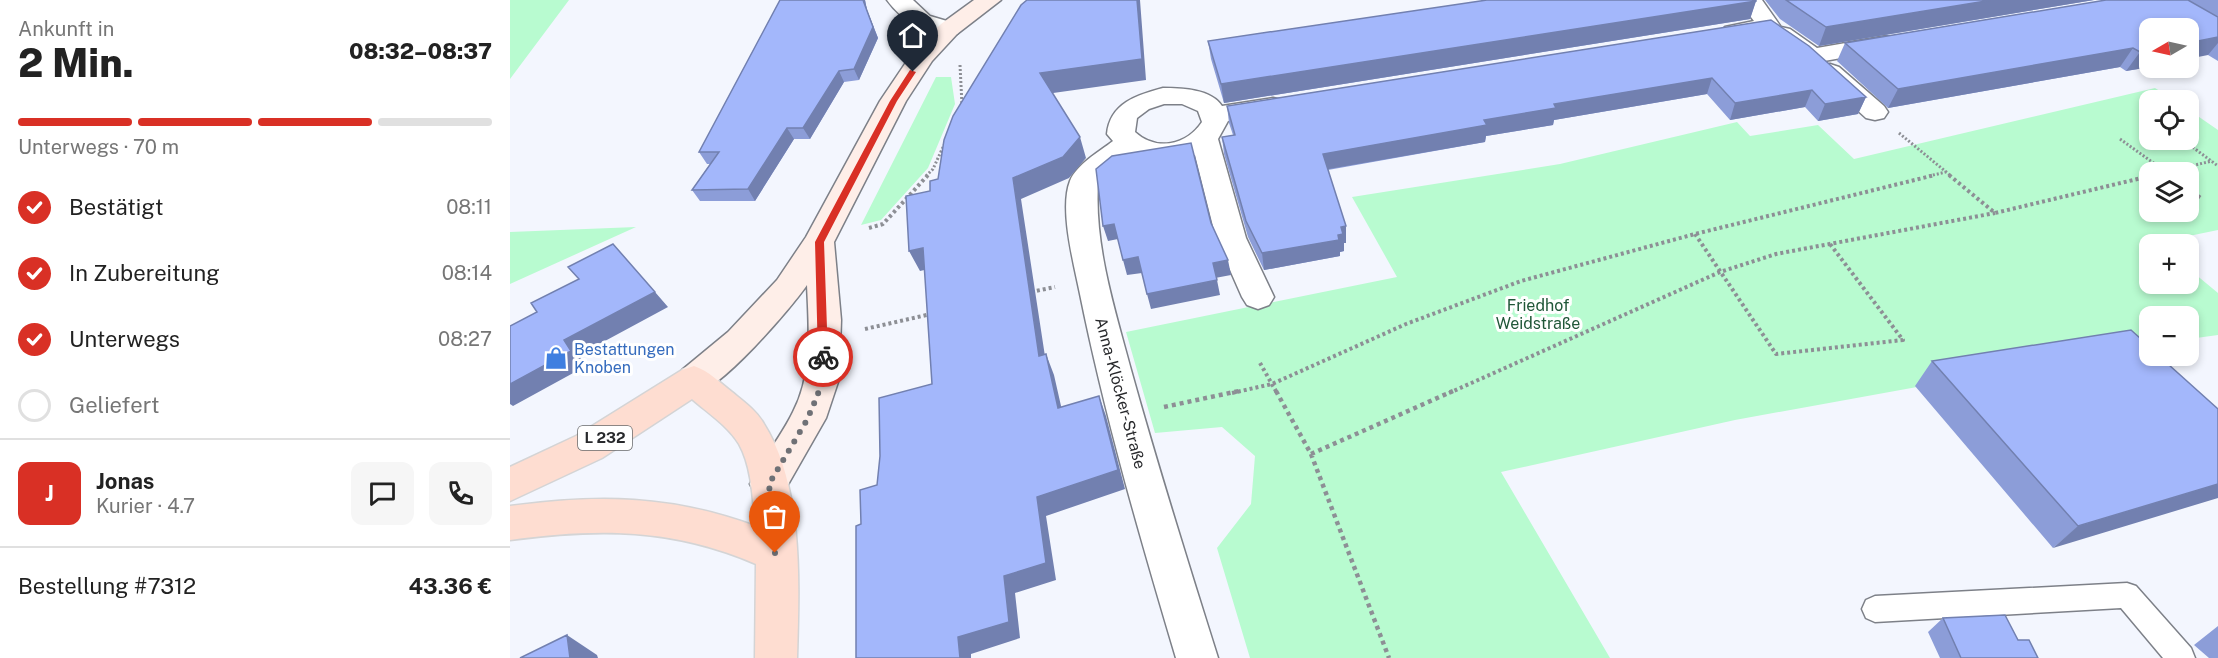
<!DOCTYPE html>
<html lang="de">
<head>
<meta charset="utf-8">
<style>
	:root { --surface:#fff; --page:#f6f6f6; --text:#222; --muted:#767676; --line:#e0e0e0; --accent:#d93025 }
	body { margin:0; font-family:"Public Sans",sans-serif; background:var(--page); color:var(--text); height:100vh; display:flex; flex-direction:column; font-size:22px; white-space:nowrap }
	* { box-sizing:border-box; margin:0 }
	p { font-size:20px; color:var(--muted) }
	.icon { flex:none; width:33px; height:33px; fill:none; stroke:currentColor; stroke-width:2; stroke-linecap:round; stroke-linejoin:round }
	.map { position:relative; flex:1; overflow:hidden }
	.panel { display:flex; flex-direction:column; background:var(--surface); width:510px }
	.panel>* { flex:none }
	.needle { width:39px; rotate:261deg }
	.fabs { position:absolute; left:1629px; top:18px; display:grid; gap:12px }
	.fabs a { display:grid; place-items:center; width:60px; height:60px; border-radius:12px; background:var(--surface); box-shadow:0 3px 9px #0003; font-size:30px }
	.pin { position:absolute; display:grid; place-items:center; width:51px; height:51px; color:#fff; margin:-62px -26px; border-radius:50% 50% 50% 0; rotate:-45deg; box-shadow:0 0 6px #0007 }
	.pin .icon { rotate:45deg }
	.courier { position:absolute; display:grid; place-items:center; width:60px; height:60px; margin:-30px; border:4px solid #d93025; border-radius:50%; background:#fff; color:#222; box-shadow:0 2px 8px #0007 }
	.headline em { font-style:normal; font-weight:800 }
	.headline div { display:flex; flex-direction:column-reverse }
	.headline { display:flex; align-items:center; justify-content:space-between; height:102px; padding:0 18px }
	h1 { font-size:39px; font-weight:800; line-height:45px }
	.bar { display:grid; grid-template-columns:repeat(4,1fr); gap:9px 6px; align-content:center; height:72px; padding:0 18px }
	.bar i { height:8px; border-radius:4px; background:var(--line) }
	.bar .on { background:var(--accent) }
	.bar p { grid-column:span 4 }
	.line { display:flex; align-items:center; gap:15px; padding:0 18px; border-top:2px solid var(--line) }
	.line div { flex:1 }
	.round { display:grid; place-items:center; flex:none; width:63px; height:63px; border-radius:12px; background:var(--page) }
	ol { padding:0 18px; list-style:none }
	li { display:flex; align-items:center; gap:18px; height:66px }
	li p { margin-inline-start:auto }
	li .icon { padding:6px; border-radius:50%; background:var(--accent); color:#fff; stroke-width:4 }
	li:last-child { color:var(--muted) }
	li i { width:33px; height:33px; border:3px solid var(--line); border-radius:50% }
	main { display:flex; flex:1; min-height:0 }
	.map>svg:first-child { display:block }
</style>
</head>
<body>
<main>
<section class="panel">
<div class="headline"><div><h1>2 Min.</h1><p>Ankunft in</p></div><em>08:32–08:37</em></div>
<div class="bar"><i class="on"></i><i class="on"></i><i class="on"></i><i></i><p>Unterwegs · 70 m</p></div>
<ol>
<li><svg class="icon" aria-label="check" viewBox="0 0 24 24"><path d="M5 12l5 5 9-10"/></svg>Bestätigt<p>08:11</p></li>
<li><svg class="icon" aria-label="check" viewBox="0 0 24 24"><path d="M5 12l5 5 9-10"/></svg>In Zubereitung<p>08:14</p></li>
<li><svg class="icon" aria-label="check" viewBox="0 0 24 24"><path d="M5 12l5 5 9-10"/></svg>Unterwegs<p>08:27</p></li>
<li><i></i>Geliefert</li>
</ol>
<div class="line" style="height:108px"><b class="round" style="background:var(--accent);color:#fff">J</b><div><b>Jonas</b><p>Kurier · 4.7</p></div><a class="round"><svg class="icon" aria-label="chat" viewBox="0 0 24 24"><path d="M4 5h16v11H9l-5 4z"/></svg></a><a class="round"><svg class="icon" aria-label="phone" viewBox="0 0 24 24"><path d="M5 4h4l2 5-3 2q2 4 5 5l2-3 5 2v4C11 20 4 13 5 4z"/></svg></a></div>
<div class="line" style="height:78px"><div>Bestellung #7312</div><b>43.36 €</b></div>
</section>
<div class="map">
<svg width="1708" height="658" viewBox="0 0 1708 658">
	<rect width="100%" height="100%" fill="#f3f6fe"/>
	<!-- green -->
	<path fill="#b8fbd0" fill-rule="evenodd" d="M 0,0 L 59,0 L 0,79 Z
		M 426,77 L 441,77 L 445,104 L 418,168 L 371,220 L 351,225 Z
		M 1645,88 L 1664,100 L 1640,100 L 1640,140 L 1678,140 L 1679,110 L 1708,130 L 1708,230 L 1640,244 L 1640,284 L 1678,284 L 1679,269 L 1708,293 L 1708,335 L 1679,339 L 1678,316 L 1640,316 L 1639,345 L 1225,420 L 991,472 L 1100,658 L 740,658 L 707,548 L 741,504 L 745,456 L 712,427 L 645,433 L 616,332 L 887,277 L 842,197 L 1050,164 L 1227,122 L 1240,136 L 1308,125 L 1344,159 ZM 1640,172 L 1678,172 L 1678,212 L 1640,212 Z
		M 126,227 L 0,284 L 0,232 Z"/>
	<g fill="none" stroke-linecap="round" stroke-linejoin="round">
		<!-- lane casing -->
		<g stroke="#7d8088" stroke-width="3">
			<path id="lane" d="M 1617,583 L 1626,586 L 1681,648 L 1685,658 L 1653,658 L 1611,608 L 1365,622 L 1356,618 L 1352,609 L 1356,600 L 1365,596 Z"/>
		</g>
		<!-- street casing -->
		<g stroke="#7d8088" stroke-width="3">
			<path id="street" d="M 377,0 L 403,0 L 420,16 L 447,24 L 451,29 L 447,34 C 422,40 392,21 377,0 Z
				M 1228,0 L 1252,0 L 1271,27 L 1280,29 L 1307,48 L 1376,36 L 1385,38 L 1388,43 L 1385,48 L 1376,50 L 1303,63 C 1290,60 1265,46 1260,33 L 1223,39 L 1215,37 L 1211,32 L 1215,27 L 1244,21 Z
				M 1320,64 L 1329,67 L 1374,106 L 1378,112 L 1374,118 L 1365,120 L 1356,118 L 1311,77 L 1307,72 L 1311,67 Z
				M 653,88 C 672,88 701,89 712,106 L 763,98 L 772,100 L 776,106 L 772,112 L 718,121 L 708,139 L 736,238 L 764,297 L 759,305 L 748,309 L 737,305 L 732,297 L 706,238 L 685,155 L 647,161 L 621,155 L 588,183 C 584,246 605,310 621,370 C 648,467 678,563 708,658 L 666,658 C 630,537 595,417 570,294 C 564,264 549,209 560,181 C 567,164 589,152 603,141 L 597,134 C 600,103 627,95 653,88 ZM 654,104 L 672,104 L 688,111 L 692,122 C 676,146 646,151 625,132 L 627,118 L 639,109 Z"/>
		</g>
		<!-- secondary casing -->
		<g stroke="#7d8088" stroke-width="3">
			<path id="secondary" d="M 464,0 L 491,0 L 447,34 L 422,61 L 396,101 L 324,242 L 331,320 L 329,379 L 316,418 L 272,495 L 259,500 L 246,495 L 240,484 C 252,459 271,437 283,412 C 303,374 299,327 297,285 C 282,307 209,392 185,393 C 181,394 176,391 172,390 L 167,380 L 172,370 L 218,332 L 267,280 L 296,237 L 370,101 L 403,52 L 431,24 Z"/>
		</g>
		<!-- primary casing -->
		<g stroke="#d4d4d5" stroke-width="3">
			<path id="primary" d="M 184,366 C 199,371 209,382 222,392 C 233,401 247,411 254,424 C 294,487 289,586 287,658 L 245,658 L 246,564 C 162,528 89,528 0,540 L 0,506 C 88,494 161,495 245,526 C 243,501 242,467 229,444 C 218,426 198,413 182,399 L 92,458 L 0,501 L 0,467 L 66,436 L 172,370 Z"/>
		</g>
		<!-- path-far2 -->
		<path stroke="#8d8f95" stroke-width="3" stroke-dasharray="2 2" stroke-linecap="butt" d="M 450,65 L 452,105
			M 1389,133 L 1441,176
			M 1610,139 L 1656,172
			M 1673,140 L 1708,166
			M 1655,172 L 1702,161
			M 416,176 L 423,169 L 434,145
			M 1419,176 L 1436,172"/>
		<!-- path-far1 -->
		<path stroke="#8d8f95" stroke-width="4" stroke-dasharray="3 3" stroke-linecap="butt" d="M 1439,175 L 1485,213 L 1640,176
			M 1678,189 L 1692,199
			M 359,228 L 373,224 L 418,175
			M 1185,234 L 1266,354 L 1393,340 L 1320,244
			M 521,292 L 545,287
			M 355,329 L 421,314
			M 750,363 L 767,393
			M 722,393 L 762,384 L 896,324 L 1011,281 L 1185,234 L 1425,175
			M 939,393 L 1210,272 L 1266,254 L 1485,213"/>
		<!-- path -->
		<path stroke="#8d8f95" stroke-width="4.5" stroke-dasharray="4 4" stroke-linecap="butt" d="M 766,391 L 801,454 L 943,391
			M 654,407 L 729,391
			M 801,454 L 879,658"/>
		<!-- lane -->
		<use href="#lane" fill="#fff" fill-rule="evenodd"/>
		<!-- street -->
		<use href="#street" fill="#fff" fill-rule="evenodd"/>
		<!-- secondary -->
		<use href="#secondary" fill="#feeee8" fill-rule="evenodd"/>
		<!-- primary -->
		<use href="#primary" fill="#feddd1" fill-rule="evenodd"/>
	</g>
	<!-- wall -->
	<path fill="#8c9dd8" d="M 270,0 L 355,0 L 357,10 L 368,38 L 349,80 L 334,82 L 300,139 L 284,139 L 245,201 L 190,201 L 182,190 L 200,164 L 197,164 L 189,152 Z
		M 1255,0 L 1584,0 L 1309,46 L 1270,19 Z
		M 1596,0 L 1708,0 L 1708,61 L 1698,55 L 1640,28 L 1640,67 L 1616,71 L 1610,67 L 1378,108 L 1327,61 L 1335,43 Z
		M 1246,1 L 1240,19 L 714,103 L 701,59 L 698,41 Z
		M 1261,20 L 1356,97 L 1348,114 L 1308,121 L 1295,107 L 1220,120 L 1197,94 L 1044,120 L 1043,125 L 976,136 L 975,142 L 818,170 L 836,243 L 834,243 L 834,251 L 830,252 L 830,256 L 754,270 L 738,237 L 714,154 L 712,137 L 723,135 L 719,123 L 717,106 Z
		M 1422,361 L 1708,409 L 1543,548 L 1405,386 Z
		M 1433,618 L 1508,640 L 1528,658 L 1430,658 L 1418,632 Z
		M 1708,626 L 1708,658 L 1699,658 L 1684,645 Z"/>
	<!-- shaded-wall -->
	<path fill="#7280b0" d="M 353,0 L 355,0 L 357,10 L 368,38 L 349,80 L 344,69 Z
		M 627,0 L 630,0 L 636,80 L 536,94 L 530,73 Z
		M 1482,0 L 1584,0 L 1309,46 L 1316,27 Z
		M 1246,1 L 1240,19 L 714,103 L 711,84 Z
		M 1708,37 L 1708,43 L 1698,55 L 1678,59 L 1678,43 Z
		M 1623,48 L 1610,67 L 1378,108 L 1388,89 Z
		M 1640,50 L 1640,67 L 1616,71 L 1630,52 Z
		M 329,71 L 334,82 L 300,139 L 293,128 Z
		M 1202,78 L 1197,94 L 1044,120 L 1043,125 L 976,136 L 975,142 L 813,170 L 813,154 L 974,120 L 1044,104 Z
		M 1302,90 L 1295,107 L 1220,120 L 1225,103 Z
		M 1356,97 L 1348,114 L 1308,121 L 1315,104 Z
		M 277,128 L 284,139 L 245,201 L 238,189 Z
		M 570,137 L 576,158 L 559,178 L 511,199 L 538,376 L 529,356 L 503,178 Z
		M 604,224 L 608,239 L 598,241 L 593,226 Z
		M 836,226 L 836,243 L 834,243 L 834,251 L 830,252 L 830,256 L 754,270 L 752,253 L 828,235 L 831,227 Z
		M 413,248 L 423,268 L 410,271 L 399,251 Z
		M 628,257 L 632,273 L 617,275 L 613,260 Z
		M 718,260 L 721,275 L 705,278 L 703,263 Z
		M 707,280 L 710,295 L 641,309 L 637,294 Z
		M 145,292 L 158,307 L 69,355 L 76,366 L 3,406 L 0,404 L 0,384 L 54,340 Z
		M 536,354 L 544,375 L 556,428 L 548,408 Z
		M 589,396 L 596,416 L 615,489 L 536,516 L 546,580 L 505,593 L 510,638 L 461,654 L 461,658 L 450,658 L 448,637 L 494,576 L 527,497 Z
		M 1708,484 L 1708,498 L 1543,548 L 1568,526 Z
		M 57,635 L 87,655 L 88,658 L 60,658 Z"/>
	<!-- building -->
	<path fill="#a3b7fb" stroke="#7280b0" stroke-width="1.5" d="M 270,0 L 353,0 L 363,27 L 344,69 L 329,71 L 293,128 L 277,128 L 238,189 L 182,190 L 209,152 L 189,152 Z
		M 517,0 L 627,0 L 632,59 L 530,73 L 570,137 L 553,157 L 503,178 L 529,356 L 536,354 L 548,408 L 589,396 L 608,470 L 527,497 L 536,563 L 494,576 L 499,622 L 448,637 L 450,658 L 346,658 L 346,526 L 351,524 L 350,490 L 367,485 L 370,456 L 369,398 L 422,384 L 413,248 L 399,251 L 396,196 L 420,191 L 420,181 L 428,179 L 434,140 L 443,116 L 511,5 Z
		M 977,0 L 1246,0 L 1246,1 L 711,84 L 698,41 Z
		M 1276,0 L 1482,0 L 1316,27 Z
		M 1596,0 L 1678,0 L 1708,17 L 1708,37 L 1678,43 L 1678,28 L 1640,28 L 1640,50 L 1630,52 L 1623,48 L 1388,89 L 1335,43 Z
		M 1261,20 L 1299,46 L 1356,97 L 1315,104 L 1302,90 L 1225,103 L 1202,78 L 1044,104 L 1046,108 L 974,120 L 977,125 L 813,154 L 836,226 L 831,227 L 833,234 L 828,235 L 829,240 L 752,253 L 736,221 L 712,137 L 725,135 L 717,106 Z
		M 681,143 L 701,223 L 718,260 L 703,263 L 707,280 L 637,294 L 628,257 L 613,260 L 604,224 L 593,226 L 586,169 L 602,156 Z
		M 103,244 L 145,292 L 54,340 L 61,351 L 0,384 L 0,326 L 27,312 L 21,303 L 69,279 L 58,267 Z
		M 1621,330 L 1640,347 L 1640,356 L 1649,356 L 1708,409 L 1708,484 L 1568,526 L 1422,361 Z
		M 1495,615 L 1508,640 L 1519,640 L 1528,658 L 1451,658 L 1433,618 Z
		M 57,635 L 60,658 L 10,658 Z"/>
	<!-- route -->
	<path fill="#d93025" d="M 400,70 L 406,72 L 387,101 L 314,242 L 318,357 L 313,360 L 308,357 L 305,242 L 380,101 Z"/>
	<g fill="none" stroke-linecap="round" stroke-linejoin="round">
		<!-- done -->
		<path stroke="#6f7176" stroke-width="6" stroke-dasharray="0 10.8" d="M 265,553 L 259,484 L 297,420 L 308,394 L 313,357"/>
	</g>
	<!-- icons -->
	<defs>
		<g id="shop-bare" transform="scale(1.8)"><path d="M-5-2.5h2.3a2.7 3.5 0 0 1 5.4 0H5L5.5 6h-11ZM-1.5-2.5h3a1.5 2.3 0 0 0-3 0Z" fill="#3f7fe0" stroke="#fff" stroke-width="2.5" paint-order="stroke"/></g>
	</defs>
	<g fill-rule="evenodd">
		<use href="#shop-bare" x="46" y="358"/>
	</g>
	<g text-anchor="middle" stroke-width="6" stroke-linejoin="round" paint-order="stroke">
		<!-- shield labels -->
		<rect fill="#fff" stroke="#68696b" stroke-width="1.5" x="68" y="426" width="54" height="24" rx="4.5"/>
		<g font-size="15" font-weight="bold" fill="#28292c">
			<text x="95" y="443">L 232</text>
		</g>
		<!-- park labels -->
		<g font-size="16" fill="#205738" stroke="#fff">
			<text x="1028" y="311">Friedhof<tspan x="1028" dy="18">Weidstraße</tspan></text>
		</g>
		<!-- shop labels -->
		<g font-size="16" fill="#366cbe" stroke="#fff" text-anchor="start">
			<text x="64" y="355">Bestattungen<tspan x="64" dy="18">Knoben</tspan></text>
		</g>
		<!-- street labels -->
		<g font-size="16" fill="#28292c" stroke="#fff">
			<text transform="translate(611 393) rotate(75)" y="6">Anna-Klöcker-Straße</text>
		</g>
	</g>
</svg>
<div class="fabs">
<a><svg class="needle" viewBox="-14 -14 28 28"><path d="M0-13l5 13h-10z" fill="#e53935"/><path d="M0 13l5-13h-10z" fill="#767676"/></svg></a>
<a><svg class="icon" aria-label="locate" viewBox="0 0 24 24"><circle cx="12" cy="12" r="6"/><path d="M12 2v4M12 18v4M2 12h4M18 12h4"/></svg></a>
<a><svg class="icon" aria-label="layers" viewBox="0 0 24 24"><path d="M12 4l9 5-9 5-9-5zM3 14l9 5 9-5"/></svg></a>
<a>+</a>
<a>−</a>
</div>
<div class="pin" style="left:265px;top:553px;background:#ea580c"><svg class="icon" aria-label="bag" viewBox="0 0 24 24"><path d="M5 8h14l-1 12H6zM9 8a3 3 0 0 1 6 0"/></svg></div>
<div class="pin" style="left:403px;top:72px;background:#1f2937"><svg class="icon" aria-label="home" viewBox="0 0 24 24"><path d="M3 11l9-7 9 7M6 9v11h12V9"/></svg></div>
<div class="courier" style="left:313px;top:357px"><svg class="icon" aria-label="bike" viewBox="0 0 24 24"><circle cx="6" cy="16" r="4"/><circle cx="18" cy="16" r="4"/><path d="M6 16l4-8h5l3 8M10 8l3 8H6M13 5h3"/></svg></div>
</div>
</main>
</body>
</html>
